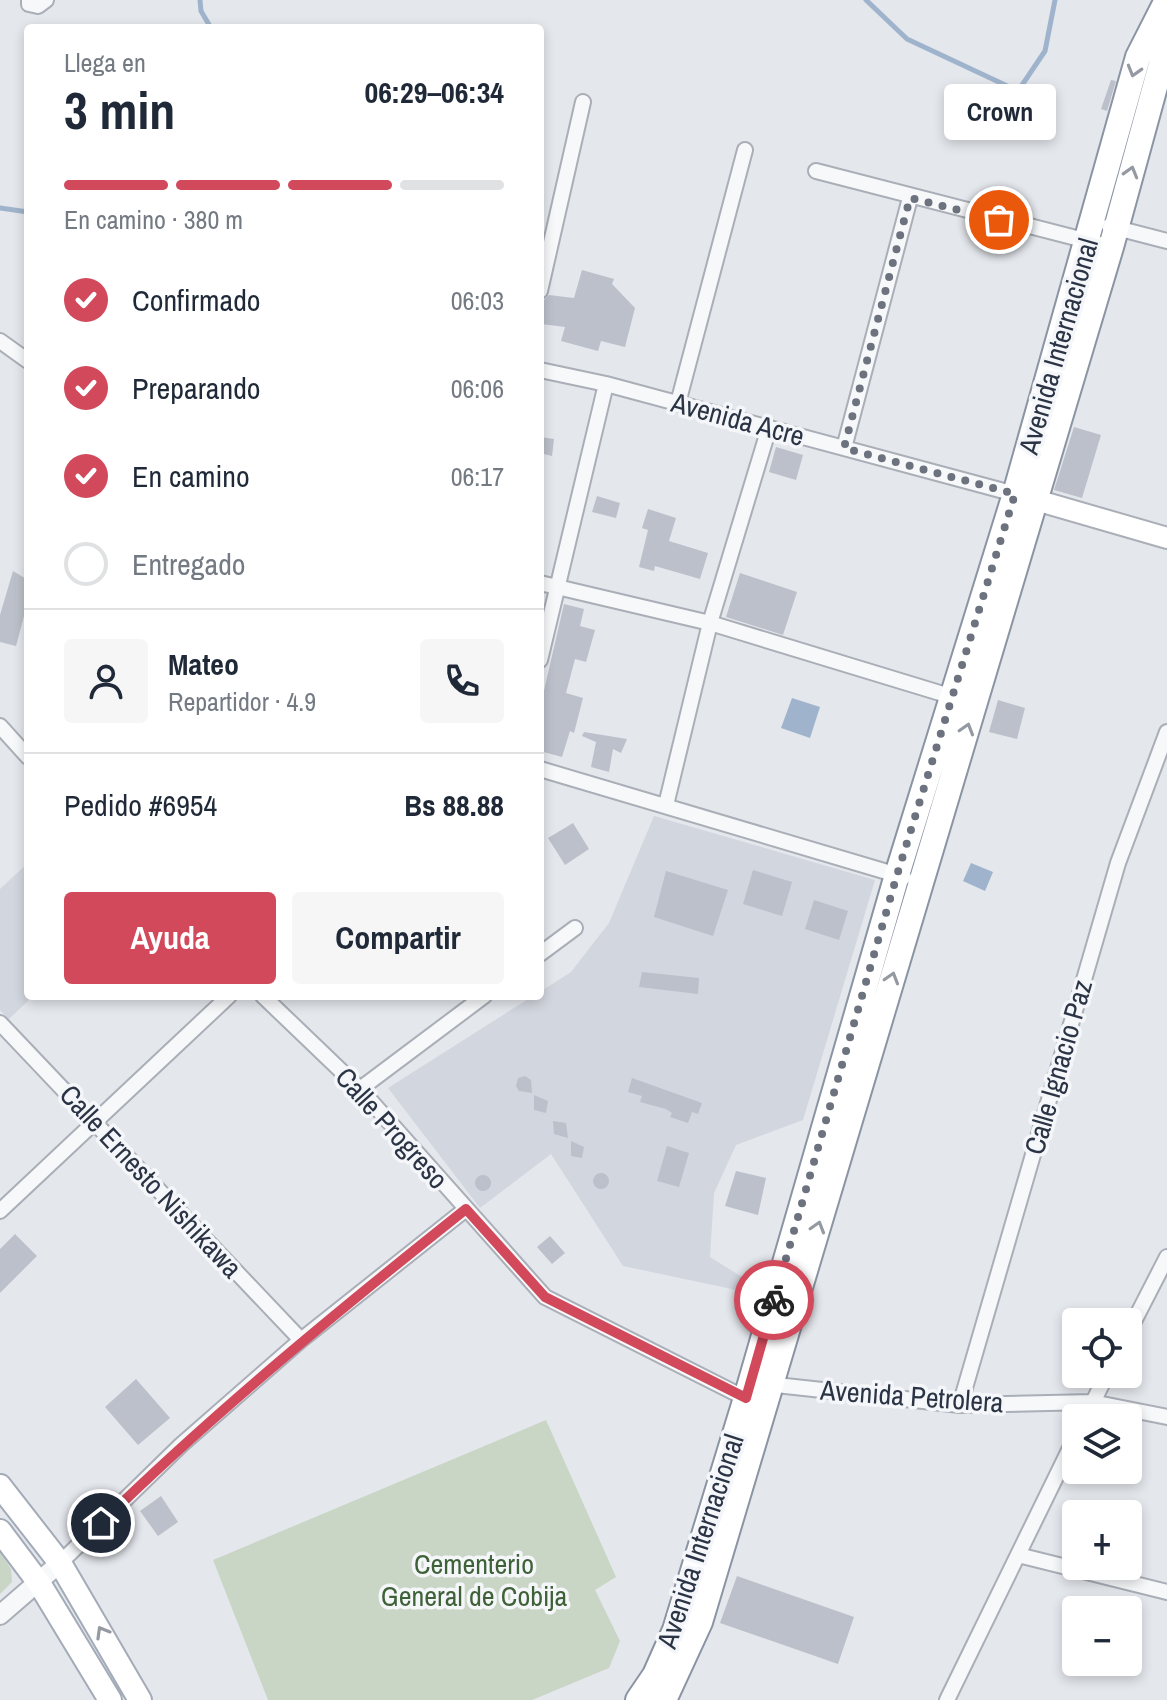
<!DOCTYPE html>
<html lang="es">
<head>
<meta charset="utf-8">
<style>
	:root { --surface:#fff; --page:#f6f6f7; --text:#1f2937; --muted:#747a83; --line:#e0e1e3; --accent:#d1495b }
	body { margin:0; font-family:"Archivo Narrow",sans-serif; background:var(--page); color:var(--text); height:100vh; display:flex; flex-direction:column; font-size:30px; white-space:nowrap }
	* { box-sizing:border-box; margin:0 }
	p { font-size:26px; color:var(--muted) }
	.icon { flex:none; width:44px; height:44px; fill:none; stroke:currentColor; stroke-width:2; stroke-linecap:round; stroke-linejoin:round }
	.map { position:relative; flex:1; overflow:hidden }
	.side { position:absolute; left:24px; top:24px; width:520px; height:976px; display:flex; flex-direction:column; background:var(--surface); border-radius:8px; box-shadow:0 4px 12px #0003 }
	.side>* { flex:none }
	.tools { position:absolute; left:1062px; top:1308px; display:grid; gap:16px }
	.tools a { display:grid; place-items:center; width:80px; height:80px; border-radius:8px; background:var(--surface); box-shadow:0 4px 12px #0003; font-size:40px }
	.pin { position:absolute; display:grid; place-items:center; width:68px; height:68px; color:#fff; margin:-34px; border:4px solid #fff; border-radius:50%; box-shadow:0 2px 8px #0007 }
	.courier { position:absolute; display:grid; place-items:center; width:80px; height:80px; margin:-40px; border:6px solid #d1495b; border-radius:50%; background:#fff; color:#222; box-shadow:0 2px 10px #0007 }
	.bubble { position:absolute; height:56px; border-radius:8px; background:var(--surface); box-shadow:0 4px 12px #0003; font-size:26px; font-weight:700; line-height:56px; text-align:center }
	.head em { font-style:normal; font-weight:700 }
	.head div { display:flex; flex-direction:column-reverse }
	.head { display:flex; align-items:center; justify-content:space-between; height:136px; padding:0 40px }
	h1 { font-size:52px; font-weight:700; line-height:60px }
	.bar { display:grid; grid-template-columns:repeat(4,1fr); gap:12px 8px; align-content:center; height:96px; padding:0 40px }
	.bar i { height:10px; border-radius:6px; background:var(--line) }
	.bar .current { background:var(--accent) }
	.bar p { grid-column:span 4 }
	.line { display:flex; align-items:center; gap:20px; padding:0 40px; border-top:2px solid var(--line) }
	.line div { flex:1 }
	.round { display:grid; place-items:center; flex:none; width:84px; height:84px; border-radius:8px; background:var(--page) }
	ol { padding:0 40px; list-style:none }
	li { display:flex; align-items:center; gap:24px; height:88px }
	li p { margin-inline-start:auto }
	li .icon { padding:8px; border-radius:50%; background:var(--accent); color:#fff; stroke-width:4 }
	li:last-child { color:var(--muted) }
	li i { width:44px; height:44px; border:4px solid var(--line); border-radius:50% }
	.cta { display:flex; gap:16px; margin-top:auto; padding:16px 40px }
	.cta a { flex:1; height:92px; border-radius:8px; background:var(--accent); color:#fff; font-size:32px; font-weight:700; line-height:92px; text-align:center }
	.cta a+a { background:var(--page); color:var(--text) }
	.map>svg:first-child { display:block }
</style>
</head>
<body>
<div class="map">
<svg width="1167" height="1700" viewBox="0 0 1167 1700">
	<rect width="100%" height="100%" fill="#e4e7ec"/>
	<!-- built -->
	<path fill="#d2d6de" d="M 654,816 L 875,880 L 803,1120 L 736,1145 L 714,1193 L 710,1257 L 753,1284 L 751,1293 L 623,1266 L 551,1154 L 480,1208 L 388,1088 L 533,996 L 540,996 L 540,992 L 571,972 L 609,923 Z
		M 28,863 L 28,996 L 33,996 L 9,1019 L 0,1010 L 0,889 Z"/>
	<!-- green -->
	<path fill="#c9d6c5" d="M 546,1420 L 616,1577 L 595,1590 L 620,1641 L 609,1668 L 532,1700 L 268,1700 L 213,1560 Z
		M 0,1552 L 11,1569 L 12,1582 L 0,1594 Z"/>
	<!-- water -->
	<path fill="#9fb4cc" d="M 792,698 L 820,707 L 810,738 L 781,728 Z
		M 971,863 L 993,872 L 985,891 L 963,881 Z"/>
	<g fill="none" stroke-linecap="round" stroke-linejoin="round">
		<!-- stream -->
		<path stroke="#9fb4cc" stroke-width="5" d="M 200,0 L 201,11 L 211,28
			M 866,0 L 907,39 L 1018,91 L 1045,51 L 1055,0
			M 0,208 L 28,212"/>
	</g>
	<!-- building -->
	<path fill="#bbc0ca" d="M 1111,80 L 1116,81 L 1107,111 L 1101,109 Z
		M 582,270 L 614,279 L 612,284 L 635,308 L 625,347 L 601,341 L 598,351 L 561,341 L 565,327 L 541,324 L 544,300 L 549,295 L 574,298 Z
		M 1074,427 L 1101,435 L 1082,498 L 1054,490 Z
		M 540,437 L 554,439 L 552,456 L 540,453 Z
		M 776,447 L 803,455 L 796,480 L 769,472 Z
		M 597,496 L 620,503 L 616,518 L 592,512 Z
		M 648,509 L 676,518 L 669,541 L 708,553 L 700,579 L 655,566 L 654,571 L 639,567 L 648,530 L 642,528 Z
		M 13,571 L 28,580 L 28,601 L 16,646 L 0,642 L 0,615 Z
		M 740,573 L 797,592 L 783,635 L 726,617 Z
		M 564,604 L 584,609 L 580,626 L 595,630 L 586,662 L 575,659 L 566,693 L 583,698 L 574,733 L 570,731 L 562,757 L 540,751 L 540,708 Z
		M 998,700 L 1025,708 L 1017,739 L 989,732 Z
		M 584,732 L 627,739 L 621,753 L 613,749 L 609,772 L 591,767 L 596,742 L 582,736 Z
		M 573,823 L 589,849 L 565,865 L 548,838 Z
		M 753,870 L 792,882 L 782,916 L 743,904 Z
		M 666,871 L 728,890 L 713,936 L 654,917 Z
		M 814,900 L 848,911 L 839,940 L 805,929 Z
		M 642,972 L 699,978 L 698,994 L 639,987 Z
		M 525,1076 L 531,1080 L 532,1093 L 519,1091 L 516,1086 L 518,1078 Z
		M 632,1078 L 702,1103 L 698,1114 L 692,1112 L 688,1123 L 670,1117 L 672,1113 L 666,1109 L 640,1102 L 642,1096 L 628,1092 Z
		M 534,1095 L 548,1101 L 546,1113 L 534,1110 Z
		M 553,1121 L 566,1123 L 568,1138 L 554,1134 Z
		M 571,1141 L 584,1147 L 582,1158 L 571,1156 Z
		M 667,1146 L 689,1153 L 679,1187 L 657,1181 Z
		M 736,1171 L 766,1178 L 758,1215 L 725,1206 Z
		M593 1181a8 8 0 1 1 16 0a8 8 0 1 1-16 0Z
		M475 1183a8 8 0 1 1 16 0a8 8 0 1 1-16 0Z
		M 15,1234 L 37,1256 L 0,1293 L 0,1249 Z
		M 550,1236 L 565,1253 L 552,1264 L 537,1247 Z
		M 136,1379 L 170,1418 L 138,1445 L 105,1407 Z
		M 161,1496 L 178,1522 L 158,1536 L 140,1511 Z
		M 737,1576 L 854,1617 L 838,1664 L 720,1623 Z"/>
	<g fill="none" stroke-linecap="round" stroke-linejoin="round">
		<!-- minor casing -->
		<g stroke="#a9aeb7" stroke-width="18">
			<path id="minor" d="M 29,0 L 29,4 L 38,6 L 46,0
				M 816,171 L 1111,247
				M 1109,226 L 1167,241
				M 540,291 L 583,102
				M 0,341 L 28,361
				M 540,370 L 606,384 L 1015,494
				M 678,403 L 745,150
				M 844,448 L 910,198
				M 540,583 L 710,623 L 953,697
				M 540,660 L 606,384
				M 0,726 L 28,757
				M 540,769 L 904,877
				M 666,805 L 710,623 L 769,428
				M 540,954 L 575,928
				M 263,996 L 360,1089 L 545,1297 L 751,1401
				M 0,1023 L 301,1340
				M 360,1089 L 484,996
				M 0,1211 L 229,996
				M 1128,1333 L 1167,1257
				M 767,1384 L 960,1405 L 1092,1402 L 1167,1417
				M 960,1405 L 1118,863 L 1167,732
				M 1085,1418 L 1107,1374
				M 1018,1555 L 1167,1592
				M 60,1563 L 181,1445 L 301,1340 L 466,1209
				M 947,1700 L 1076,1436"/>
		</g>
		<!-- tertiary casing -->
		<g stroke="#a9aeb7" stroke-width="22">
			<path id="tertiary" d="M 0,1615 L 60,1563"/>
		</g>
		<!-- secondary casing -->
		<g stroke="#a9aeb7" stroke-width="24">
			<path id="secondary" d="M 1022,496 L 1167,538"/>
		</g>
		<!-- primary casing -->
		<g stroke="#a3abb8" stroke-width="26">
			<path id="primary" d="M 0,1486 L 60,1563 L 140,1700
				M 0,1531 L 39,1583 L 110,1700"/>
		</g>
		<!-- trunk casing -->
		<g stroke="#8b94a3" stroke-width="28">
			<path id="trunk" d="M 638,1700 L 655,1675 L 675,1630 L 746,1398 L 897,875 L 1015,494 L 1138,57 L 1167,0
				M 664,1700 L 700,1622 L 1111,247 L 1162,61 L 1167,21"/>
		</g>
		<!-- minor -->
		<use href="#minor" stroke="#f7f8fa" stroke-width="14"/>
		<!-- tertiary -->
		<use href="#tertiary" stroke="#f7f8fa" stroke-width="18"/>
		<!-- secondary -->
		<use href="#secondary" stroke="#fff" stroke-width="20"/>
		<!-- primary -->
		<use href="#primary" stroke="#fff" stroke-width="22"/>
		<!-- trunk -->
		<use href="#trunk" stroke="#fff" stroke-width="24"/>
	</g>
	<!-- one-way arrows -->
	<defs><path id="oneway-chevron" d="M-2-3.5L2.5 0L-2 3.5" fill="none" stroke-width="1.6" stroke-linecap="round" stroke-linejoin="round" transform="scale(2)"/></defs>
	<g stroke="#959aa2">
		<use href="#oneway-chevron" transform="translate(1134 71) rotate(106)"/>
		<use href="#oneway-chevron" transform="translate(1131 172) rotate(-74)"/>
		<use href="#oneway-chevron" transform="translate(967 729) rotate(-73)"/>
		<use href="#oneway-chevron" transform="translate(892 978) rotate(-73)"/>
		<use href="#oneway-chevron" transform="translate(818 1227) rotate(-73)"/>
		<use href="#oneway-chevron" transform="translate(102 1632) rotate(-120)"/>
	</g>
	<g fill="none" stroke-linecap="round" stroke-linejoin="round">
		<!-- done -->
		<path stroke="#6c737f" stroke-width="8" stroke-dasharray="0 14.4" d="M 774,1300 L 897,875 L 1015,494 L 844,448 L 910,198 L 999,220"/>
		<!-- route -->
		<path stroke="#d1495b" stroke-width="10" d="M 101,1523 C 216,1411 339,1310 466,1209 L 545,1297 L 746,1398 L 774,1300"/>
	</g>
	<g text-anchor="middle" stroke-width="7" stroke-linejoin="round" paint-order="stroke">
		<!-- street labels -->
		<g font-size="28" fill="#2b3445" stroke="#f4f6f9">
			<text transform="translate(1058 346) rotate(-74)" y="10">Avenida Internacional</text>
			<text transform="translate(738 419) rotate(15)" y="10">Avenida Acre</text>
			<text transform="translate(1058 1067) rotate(-74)" y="10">Calle Ignacio Paz</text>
			<text transform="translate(392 1128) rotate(48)" y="10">Calle Progreso</text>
			<text transform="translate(151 1181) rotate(47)" y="10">Calle Ernesto Nishikawa</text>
			<text transform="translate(912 1396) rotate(4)" y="10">Avenida Petrolera</text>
			<text transform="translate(700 1541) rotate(-72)" y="10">Avenida Internacional</text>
		</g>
		<!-- park labels -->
		<g font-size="28" fill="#3f6138" stroke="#f4f6f9">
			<text x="474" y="1574">Cementerio<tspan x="474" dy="32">General de Cobija</tspan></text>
		</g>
	</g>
</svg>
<div class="tools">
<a><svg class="icon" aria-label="locate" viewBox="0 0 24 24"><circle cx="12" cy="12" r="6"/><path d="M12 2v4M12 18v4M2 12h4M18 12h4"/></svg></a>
<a><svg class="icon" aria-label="layers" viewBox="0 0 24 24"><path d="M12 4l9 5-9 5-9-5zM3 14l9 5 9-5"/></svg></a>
<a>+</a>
<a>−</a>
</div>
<div class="pin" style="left:999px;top:220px;background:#ea580c"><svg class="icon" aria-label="bag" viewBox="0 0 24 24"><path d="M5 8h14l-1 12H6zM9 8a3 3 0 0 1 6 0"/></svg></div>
<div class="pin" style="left:101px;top:1523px;background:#1f2937"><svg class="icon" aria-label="home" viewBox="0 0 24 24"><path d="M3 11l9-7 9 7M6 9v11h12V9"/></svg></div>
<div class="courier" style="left:774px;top:1300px"><svg class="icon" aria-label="bike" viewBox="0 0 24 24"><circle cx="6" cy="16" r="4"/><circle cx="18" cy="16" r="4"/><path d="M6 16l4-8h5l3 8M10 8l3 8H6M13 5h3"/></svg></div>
<div class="bubble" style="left:944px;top:84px;width:112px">Crown</div>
<section class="side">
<div class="head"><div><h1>3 min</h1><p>Llega en</p></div><em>06:29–06:34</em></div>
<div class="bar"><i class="current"></i><i class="current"></i><i class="current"></i><i></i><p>En camino · 380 m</p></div>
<ol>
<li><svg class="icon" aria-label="check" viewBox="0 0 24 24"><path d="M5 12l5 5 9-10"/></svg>Confirmado<p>06:03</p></li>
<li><svg class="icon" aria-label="check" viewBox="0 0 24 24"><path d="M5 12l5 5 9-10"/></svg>Preparando<p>06:06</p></li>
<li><svg class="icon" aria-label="check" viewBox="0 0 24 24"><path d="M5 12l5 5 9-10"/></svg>En camino<p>06:17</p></li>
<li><i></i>Entregado</li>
</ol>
<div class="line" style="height:144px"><a class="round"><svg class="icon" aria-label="person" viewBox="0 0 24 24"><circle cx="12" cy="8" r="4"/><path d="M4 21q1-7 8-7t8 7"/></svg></a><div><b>Mateo</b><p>Repartidor · 4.9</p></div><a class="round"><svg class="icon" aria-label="phone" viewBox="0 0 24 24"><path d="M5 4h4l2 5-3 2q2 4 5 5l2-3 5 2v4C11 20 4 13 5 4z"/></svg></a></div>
<div class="line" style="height:104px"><div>Pedido #6954</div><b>Bs 88.88</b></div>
<div class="cta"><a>Ayuda</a><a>Compartir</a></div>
</section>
</div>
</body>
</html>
